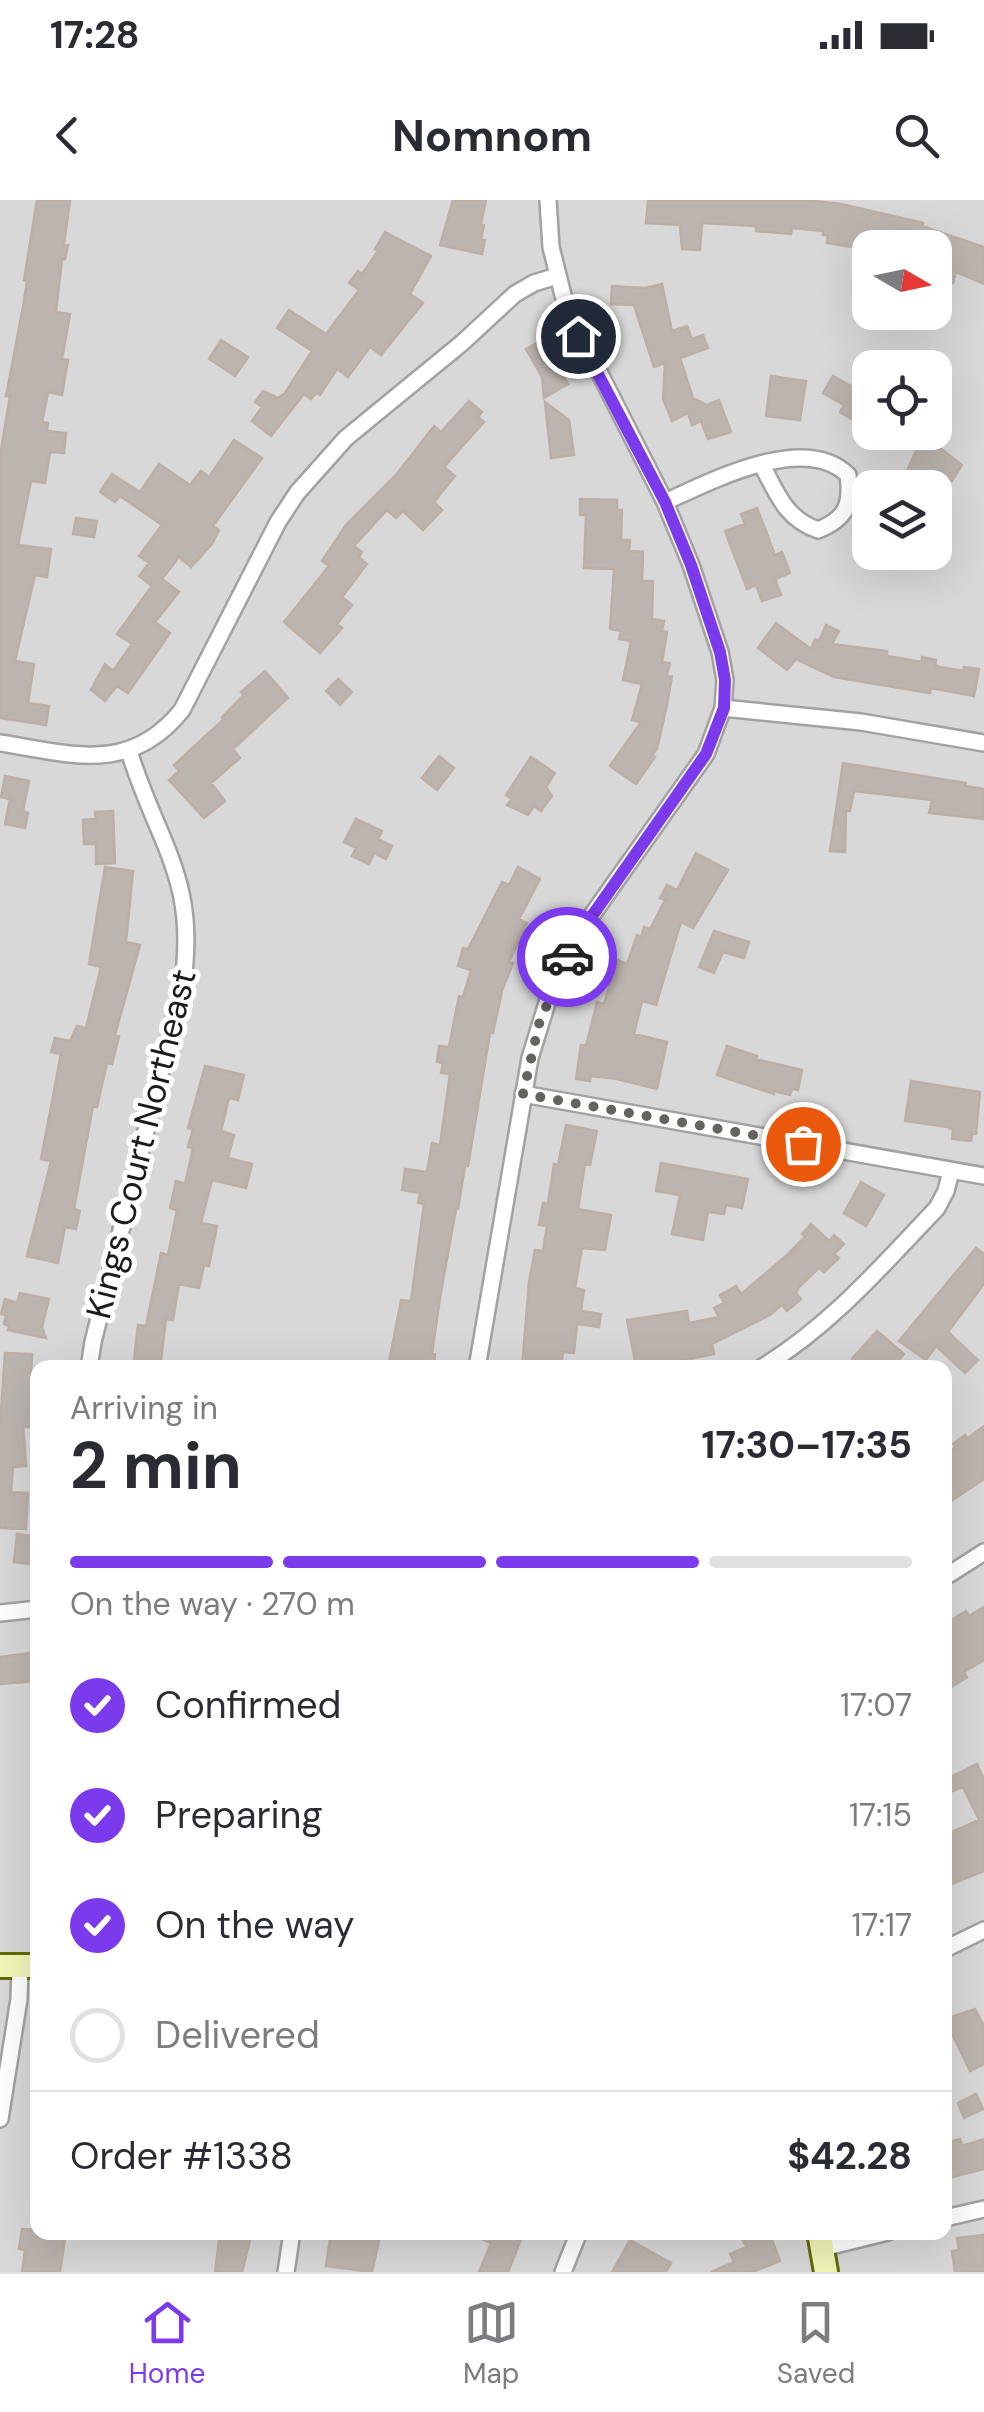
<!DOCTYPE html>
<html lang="en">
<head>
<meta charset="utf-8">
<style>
	:root { --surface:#fff; --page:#f2f2f3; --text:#2b2b33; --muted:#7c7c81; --line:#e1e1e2; --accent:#7c3aed }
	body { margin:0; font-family:"DM Sans",sans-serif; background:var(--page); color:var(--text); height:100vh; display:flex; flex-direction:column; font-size:38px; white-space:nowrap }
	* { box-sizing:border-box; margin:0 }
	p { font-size:32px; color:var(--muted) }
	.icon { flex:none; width:55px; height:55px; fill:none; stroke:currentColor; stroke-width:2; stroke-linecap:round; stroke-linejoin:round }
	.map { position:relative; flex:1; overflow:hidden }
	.panel { position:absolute; left:30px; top:1160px; width:922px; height:880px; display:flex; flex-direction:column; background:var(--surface); border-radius:20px; box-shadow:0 10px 40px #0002 }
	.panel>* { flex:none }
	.needle { width:65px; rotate:99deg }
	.fabs { position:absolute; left:852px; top:30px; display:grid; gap:20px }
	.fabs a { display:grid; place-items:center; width:100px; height:100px; border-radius:20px; background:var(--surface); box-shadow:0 10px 40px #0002; font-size:50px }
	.pin { position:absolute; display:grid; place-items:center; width:85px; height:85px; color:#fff; margin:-42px; border:5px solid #fff; border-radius:50%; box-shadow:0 2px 10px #0007 }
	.courier { position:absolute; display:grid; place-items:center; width:100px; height:100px; margin:-50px; border:8px solid #7c3aed; border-radius:50%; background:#fff; color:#222; box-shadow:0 2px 12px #0007 }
	.summary em { font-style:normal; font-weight:700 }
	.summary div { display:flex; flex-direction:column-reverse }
	.summary { display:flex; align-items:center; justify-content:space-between; height:170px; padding:0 40px }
	h1 { font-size:65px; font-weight:700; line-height:75px }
	.bar { display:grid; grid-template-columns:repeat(4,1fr); gap:15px 10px; align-content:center; height:120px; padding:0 40px }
	.bar i { height:12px; border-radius:8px; background:var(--line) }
	.bar .selected { background:var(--accent) }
	.bar p { grid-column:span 4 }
	.line { display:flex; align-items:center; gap:25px; padding:0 40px; border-top:2px solid var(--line) }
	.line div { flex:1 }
	ol { padding:0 40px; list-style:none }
	li { display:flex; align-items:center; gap:30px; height:110px }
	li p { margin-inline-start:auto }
	li .icon { padding:10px; border-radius:50%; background:var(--accent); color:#fff; stroke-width:4 }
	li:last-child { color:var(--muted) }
	li i { width:55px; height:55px; border:5px solid var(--line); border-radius:50% }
	.status { display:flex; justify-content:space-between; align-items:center; height:70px; padding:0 50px; background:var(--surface); direction:ltr }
	.status svg { height:28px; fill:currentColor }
	header { display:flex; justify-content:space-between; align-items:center; height:130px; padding:0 40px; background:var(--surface); font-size:45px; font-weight:700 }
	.tab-bar { display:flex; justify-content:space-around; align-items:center; height:140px; border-top:2px solid var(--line); background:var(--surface); font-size:28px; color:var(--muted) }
	.tab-bar a { display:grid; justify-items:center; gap:5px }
	.tab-bar .selected { color:var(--accent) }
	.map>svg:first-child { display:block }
</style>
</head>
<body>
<div class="status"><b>17:28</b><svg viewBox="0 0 49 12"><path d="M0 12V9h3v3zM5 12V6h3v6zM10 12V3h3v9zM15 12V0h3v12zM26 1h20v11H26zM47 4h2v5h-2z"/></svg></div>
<header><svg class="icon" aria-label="back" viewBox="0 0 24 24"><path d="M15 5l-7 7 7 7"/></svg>Nomnom<svg class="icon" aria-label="search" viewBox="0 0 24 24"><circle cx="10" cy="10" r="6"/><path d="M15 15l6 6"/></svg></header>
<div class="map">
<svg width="984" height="2072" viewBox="0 0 984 2072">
	<rect width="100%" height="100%" fill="#ece9e1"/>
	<!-- residential -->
	<path fill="#d9d8d8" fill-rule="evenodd" d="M 0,0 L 984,0 L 984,2072 L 0,2072 ZM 870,48 L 935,48 L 935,112 L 870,112 ZM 870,168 L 935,168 L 935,232 L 870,232 ZM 870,288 L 935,288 L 935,352 L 870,352 ZM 38,1168 L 945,1168 L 945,2032 L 38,2032 Z"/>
	<!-- building -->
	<path fill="#bcb4ae" stroke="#bdafa5" stroke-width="2.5" d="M 37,0 L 70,0 L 64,44 L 68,45 L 65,59 L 62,59 L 56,112 L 70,114 L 62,159 L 68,160 L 62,195 L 48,192 L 42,222 L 48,223 L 47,231 L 66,233 L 64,253 L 50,252 L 45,283 L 31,281 L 18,345 L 51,349 L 47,377 L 35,375 L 15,461 L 34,464 L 28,503 L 49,506 L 46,525 L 0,518 L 0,256 L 10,196 L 6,196 L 23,107 L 27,81 L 24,80 Z
		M 453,0 L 486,0 L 481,24 L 484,25 L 481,39 L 485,40 L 482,54 L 440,45 Z
		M 648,0 L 807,0 L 841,4 L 923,23 L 922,26 L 984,47 L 984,84 L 956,72 L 953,83 L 935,77 L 940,48 L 859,48 L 827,43 L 828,35 L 823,35 L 823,31 L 792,28 L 791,34 L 756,31 L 756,26 L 702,23 L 700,50 L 682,49 L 680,25 L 646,23 Z
		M 385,32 L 431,56 L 410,94 L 423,103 L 381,155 L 370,147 L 348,177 L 337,169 L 320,195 L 316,193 L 311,199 L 304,194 L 271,236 L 252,221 L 262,207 L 255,202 L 263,191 L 278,198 L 285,193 L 312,151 L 277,128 L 289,110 L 326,134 L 359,90 L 349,83 L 358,71 L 362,74 L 378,51 L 375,49 Z
		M 662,84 L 672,131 L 687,126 L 692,139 L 703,135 L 708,148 L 680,158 L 693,198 L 707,205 L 719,200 L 731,232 L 708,239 L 701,221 L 692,225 L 688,213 L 672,221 L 663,199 L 665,163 L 654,167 L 634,105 L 611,104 L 612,86 L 645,88 Z
		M 221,140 L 248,157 L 235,176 L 209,159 Z
		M 543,140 L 568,184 L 544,198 L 542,177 L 526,149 Z
		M 771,176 L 806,181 L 800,220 L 766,216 Z
		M 833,176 L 870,197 L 858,223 L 840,212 L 844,205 L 823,193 Z
		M 469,201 L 482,212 L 478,217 L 484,222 L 444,267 L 455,276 L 434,302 L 442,310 L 423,330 L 403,311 L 396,318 L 387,310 L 354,346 L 362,352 L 359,357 L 367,364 L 342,397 L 352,405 L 337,424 L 342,428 L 320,453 L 284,422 L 329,366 L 322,361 L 346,325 L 396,275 L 434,226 L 441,232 Z
		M 545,202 L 569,220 L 574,255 L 551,258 Z
		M 234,240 L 262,258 L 213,326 L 219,330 L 212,344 L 191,367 L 179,357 L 162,379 L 179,392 L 155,422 L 170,433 L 128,493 L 117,486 L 105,501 L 91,490 L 105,464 L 113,471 L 132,444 L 117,434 L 152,386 L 139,376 L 149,363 L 139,356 L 162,325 L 120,296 L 115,302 L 100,292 L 112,274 L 140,292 L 159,264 L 190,285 L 201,271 L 209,277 Z
		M 930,240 L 962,265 L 952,281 L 939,271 L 933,281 L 907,271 L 919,244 L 925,249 Z
		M 580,299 L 617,300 L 617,310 L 622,310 L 621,340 L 630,340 L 629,351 L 643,352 L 642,381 L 653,381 L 652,419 L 664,421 L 662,431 L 667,432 L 662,462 L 670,463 L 667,475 L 672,476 L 667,505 L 657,549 L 652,555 L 655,557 L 636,584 L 610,566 L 641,522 L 632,520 L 642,484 L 623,480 L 631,441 L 619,439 L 621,431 L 610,429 L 614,369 L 584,368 L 586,315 L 580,315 Z
		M 757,308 L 775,355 L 782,352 L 790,373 L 775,379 L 781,395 L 762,401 L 756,385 L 747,389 L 725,331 L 745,324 L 741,314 Z
		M 76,318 L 97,321 L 94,337 L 73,334 Z
		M 776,423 L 811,449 L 815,439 L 819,441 L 826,425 L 839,431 L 832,444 L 887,451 L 887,456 L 922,462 L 922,457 L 936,460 L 935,466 L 963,471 L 964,467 L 979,469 L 974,496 L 931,488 L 930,493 L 834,477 L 796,459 L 787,470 L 758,448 Z
		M 265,471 L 288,498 L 233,549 L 240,558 L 211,583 L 225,601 L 204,618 L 169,580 L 179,571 L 174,565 L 224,519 L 222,517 L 244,495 L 241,492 Z
		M 338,479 L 352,492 L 340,505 L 326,491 Z
		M 439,556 L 454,568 L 437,590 L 422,578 Z
		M 531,557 L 555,573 L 546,587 L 552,596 L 541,611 L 534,606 L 528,615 L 507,605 L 512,599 L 506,595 Z
		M 843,563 L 966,583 L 966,586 L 984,589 L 984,619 L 929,613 L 932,600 L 854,591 L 850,611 L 846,611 L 845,652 L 830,651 Z
		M 5,576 L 29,581 L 23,611 L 28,613 L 25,628 L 5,624 L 10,599 L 1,597 Z
		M 113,611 L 115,663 L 96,664 L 96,644 L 84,644 L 83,620 L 96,619 L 95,612 Z
		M 356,619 L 382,631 L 378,639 L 392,646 L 386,659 L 374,653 L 369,664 L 352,656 L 356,648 L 344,642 Z
		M 696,653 L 728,670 L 693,728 L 681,722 L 656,805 L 642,801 L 634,834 L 667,842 L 657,889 L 617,879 L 591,876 L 590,881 L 576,879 L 581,845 L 586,846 L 597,802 L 604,804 L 617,760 L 627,764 L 637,735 L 641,737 L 644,727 L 650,729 L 665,700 L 660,698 L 667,685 L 677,690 Z
		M 105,667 L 133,671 L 126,742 L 140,745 L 115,835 L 119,836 L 112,864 L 107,863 L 97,907 L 93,906 L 74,1009 L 80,1011 L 76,1029 L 65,1027 L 58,1063 L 27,1056 L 51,961 L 41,959 L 61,854 L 51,852 L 55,838 L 70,841 L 77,826 L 86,828 L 101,767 L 89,764 Z
		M 518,667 L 540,679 L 519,719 L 527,723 L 509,762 L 513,763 L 502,791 L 493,833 L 490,833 L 468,966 L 465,966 L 458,1009 L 456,1009 L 440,1098 L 432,1153 L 435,1154 L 434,1168 L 388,1168 L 401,1100 L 411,1101 L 424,1004 L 418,1003 L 420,993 L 402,990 L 405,969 L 427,972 L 432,943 L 440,945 L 450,874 L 441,873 L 443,863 L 437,862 L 439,846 L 449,847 L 459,796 L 463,797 L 471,770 L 458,766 L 463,748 L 468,749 L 502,682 L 509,685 Z
		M 714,731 L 749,742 L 744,758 L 723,752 L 714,773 L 699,767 Z
		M 727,846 L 757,856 L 756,859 L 802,870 L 798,890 L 792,889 L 790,895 L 774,891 L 774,894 L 717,875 Z
		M 205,866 L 244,875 L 238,900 L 229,898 L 221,931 L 234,935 L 228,958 L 252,964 L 246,988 L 212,980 L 201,1023 L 217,1026 L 209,1066 L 204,1065 L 199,1088 L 179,1084 L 173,1120 L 166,1119 L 160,1168 L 133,1168 L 138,1125 L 146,1126 L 161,1053 L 168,1055 L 177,1010 L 170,1008 L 176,981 L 185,984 L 193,948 L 188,947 L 193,929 L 188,928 Z
		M 911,881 L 980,892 L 976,934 L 972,934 L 971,941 L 952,939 L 953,930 L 948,927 L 905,921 Z
		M 566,925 L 597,931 L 590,965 L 585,964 L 578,1009 L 611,1015 L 605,1050 L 582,1048 L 575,1088 L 584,1090 L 581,1111 L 601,1114 L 599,1127 L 577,1124 L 574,1153 L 563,1152 L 561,1168 L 522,1168 L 529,1082 L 535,1050 L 543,1051 L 547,1026 L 539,1025 L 543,1003 L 548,1003 L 554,964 L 558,965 Z
		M 661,963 L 748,979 L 742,1008 L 726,1005 L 724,1014 L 708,1012 L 703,1040 L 672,1034 L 680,995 L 656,991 Z
		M 861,982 L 884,995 L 866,1026 L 844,1013 Z
		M 811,1024 L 829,1041 L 834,1035 L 844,1044 L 834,1054 L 839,1058 L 824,1072 L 819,1068 L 799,1087 L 796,1093 L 801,1099 L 787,1111 L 782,1105 L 770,1115 L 712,1144 L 714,1154 L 664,1164 L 665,1168 L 636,1166 L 627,1120 L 687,1111 L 689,1123 L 719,1117 L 714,1108 L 724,1103 L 720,1095 L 736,1086 L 741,1094 L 786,1056 L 805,1037 L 802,1034 Z
		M 976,1048 L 984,1054 L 984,1084 L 948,1132 L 978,1160 L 965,1173 L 936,1146 L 926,1160 L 899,1141 Z
		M 20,1093 L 49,1099 L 42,1127 L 46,1138 L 8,1130 L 9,1126 L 4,1124 L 6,1115 L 1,1114 L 5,1099 L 17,1103 Z
		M 877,1131 L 904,1154 L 892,1168 L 861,1168 L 852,1159 Z
		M 5,1153 L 32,1154 L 29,1227 L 23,1227 L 26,1266 L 13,1267 L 11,1292 L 28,1293 L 26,1329 L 0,1328 L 0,1226 Z
		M 984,1226 L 984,1279 L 945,1305 L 945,1254 L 956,1247 L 953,1244 L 965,1235 L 967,1239 Z
		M 17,1334 L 38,1337 L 38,1365 L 14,1362 Z
		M 984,1407 L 984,1460 L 964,1472 L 967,1477 L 945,1491 L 945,1424 L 966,1411 L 969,1416 Z
		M 38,1452 L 38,1481 L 0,1484 L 0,1457 Z
		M 977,1564 L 984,1580 L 984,1671 L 945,1687 L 945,1635 L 979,1620 L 963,1587 L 945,1594 L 945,1580 Z
		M 975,1809 L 984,1826 L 984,1864 L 970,1871 L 945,1819 Z
		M 976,1894 L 983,1909 L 964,1918 L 958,1903 Z
		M 960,1939 L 962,1946 L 984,1939 L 984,1969 L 945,1979 L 945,1943 Z
		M 22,2029 L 66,2032 L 60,2072 L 22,2072 L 25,2050 L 19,2049 Z
		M 220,2032 L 252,2032 L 242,2072 L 215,2072 Z
		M 331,2032 L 381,2032 L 372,2072 L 326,2066 Z
		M 467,2032 L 524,2032 L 508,2072 L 479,2072 L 491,2043 Z
		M 737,2032 L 769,2032 L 780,2061 L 752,2072 L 711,2072 L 734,2062 L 730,2054 L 747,2047 Z
		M 984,2035 L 984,2072 L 955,2072 L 952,2051 L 959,2050 L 957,2038 Z
		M 630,2040 L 671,2063 L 666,2072 L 612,2072 Z"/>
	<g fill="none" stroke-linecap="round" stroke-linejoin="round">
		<!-- street casing -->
		<g stroke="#a2a2a2" stroke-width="20">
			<path id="street" d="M 665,302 C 711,281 805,232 848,275 C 852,305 846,319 818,330 C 786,319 777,294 762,265
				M 723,508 L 861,522 L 984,543
				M 0,543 C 71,554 130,575 182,510 L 278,322 L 297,293 L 346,238 L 462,143 L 515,94 L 534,83 L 557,76
				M 523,894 L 984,976
				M 89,1168 L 93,1142 L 182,787 C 199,680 158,645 129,551
				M 477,1168 L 530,858 L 551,790 L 592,715 L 706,554 L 723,508 L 725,480 L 720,452 L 691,365 L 665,302 L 566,107 L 551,47 L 548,0
				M 761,1168 C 830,1126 881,1067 937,1008 L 946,991 L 951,971
				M 945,1377 L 984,1352
				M 0,1413 L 38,1409
				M 945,1749 L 984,1730
				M 0,1919 L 19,1799 L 20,1766
				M 945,2018 L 984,2009
				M 823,2048 L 888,2032
				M 286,2072 L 292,2032
				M 563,2072 L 579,2032"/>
		</g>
		<!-- secondary casing -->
		<g stroke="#606a0b" stroke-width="28">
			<path id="secondary" d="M 0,1766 L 38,1766
				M 819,2032 L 826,2072"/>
		</g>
		<!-- street -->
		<use href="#street" stroke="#fff" stroke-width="15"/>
		<!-- secondary -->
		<use href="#secondary" stroke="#f2f5b7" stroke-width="22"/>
	</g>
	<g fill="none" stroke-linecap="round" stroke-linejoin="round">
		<!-- done -->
		<path stroke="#646360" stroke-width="10" stroke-dasharray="0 18" d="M 567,757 L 539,824 L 523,894 L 803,944"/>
		<!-- route -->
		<path stroke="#7c3aed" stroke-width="12" d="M 567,757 L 592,716 L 706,554 L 724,508 L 725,480 L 720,452 L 691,365 L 665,302 L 578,136"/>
	</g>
	<g text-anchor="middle" stroke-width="10" stroke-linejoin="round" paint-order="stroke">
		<!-- street labels -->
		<g font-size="35" fill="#1b1b1b" stroke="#fff">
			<text transform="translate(141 944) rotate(-76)" y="12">Kings Court Northeast</text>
		</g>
	</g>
</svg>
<div class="fabs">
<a><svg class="needle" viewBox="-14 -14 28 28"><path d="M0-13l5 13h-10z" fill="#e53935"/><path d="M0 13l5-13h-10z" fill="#7c7c81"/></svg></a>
<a><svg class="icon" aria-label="locate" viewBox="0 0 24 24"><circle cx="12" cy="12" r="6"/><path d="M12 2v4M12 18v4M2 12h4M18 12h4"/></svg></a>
<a><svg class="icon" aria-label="layers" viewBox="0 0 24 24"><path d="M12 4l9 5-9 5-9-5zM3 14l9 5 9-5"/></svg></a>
</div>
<div class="pin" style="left:803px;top:944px;background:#ea580c"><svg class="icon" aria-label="bag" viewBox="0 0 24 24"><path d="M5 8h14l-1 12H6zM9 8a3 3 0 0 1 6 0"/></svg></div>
<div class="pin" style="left:578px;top:136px;background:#1f2937"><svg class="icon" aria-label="home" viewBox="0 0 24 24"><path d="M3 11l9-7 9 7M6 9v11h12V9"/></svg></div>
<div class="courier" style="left:567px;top:757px"><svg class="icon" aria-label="car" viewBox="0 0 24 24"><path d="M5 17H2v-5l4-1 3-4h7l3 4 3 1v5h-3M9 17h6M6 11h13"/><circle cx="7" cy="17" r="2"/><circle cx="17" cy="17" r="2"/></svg></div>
<section class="panel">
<div class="summary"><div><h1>2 min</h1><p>Arriving in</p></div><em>17:30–17:35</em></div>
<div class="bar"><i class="selected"></i><i class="selected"></i><i class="selected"></i><i></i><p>On the way · 270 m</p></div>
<ol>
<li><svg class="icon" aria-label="check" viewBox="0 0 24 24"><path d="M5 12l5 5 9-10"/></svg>Confirmed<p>17:07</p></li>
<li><svg class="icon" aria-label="check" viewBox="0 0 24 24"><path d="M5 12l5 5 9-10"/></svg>Preparing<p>17:15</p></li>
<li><svg class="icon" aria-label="check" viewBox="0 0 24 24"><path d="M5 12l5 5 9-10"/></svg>On the way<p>17:17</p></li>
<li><i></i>Delivered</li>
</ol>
<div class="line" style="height:130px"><div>Order #1338</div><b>$42.28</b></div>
</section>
</div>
<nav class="tab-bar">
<a class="selected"><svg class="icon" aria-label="home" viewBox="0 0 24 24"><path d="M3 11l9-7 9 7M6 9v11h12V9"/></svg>Home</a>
<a><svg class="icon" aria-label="map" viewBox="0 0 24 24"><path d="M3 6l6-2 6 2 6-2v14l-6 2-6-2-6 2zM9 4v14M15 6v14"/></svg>Map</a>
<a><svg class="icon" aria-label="saved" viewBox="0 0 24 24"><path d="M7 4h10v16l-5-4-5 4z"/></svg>Saved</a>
</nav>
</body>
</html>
